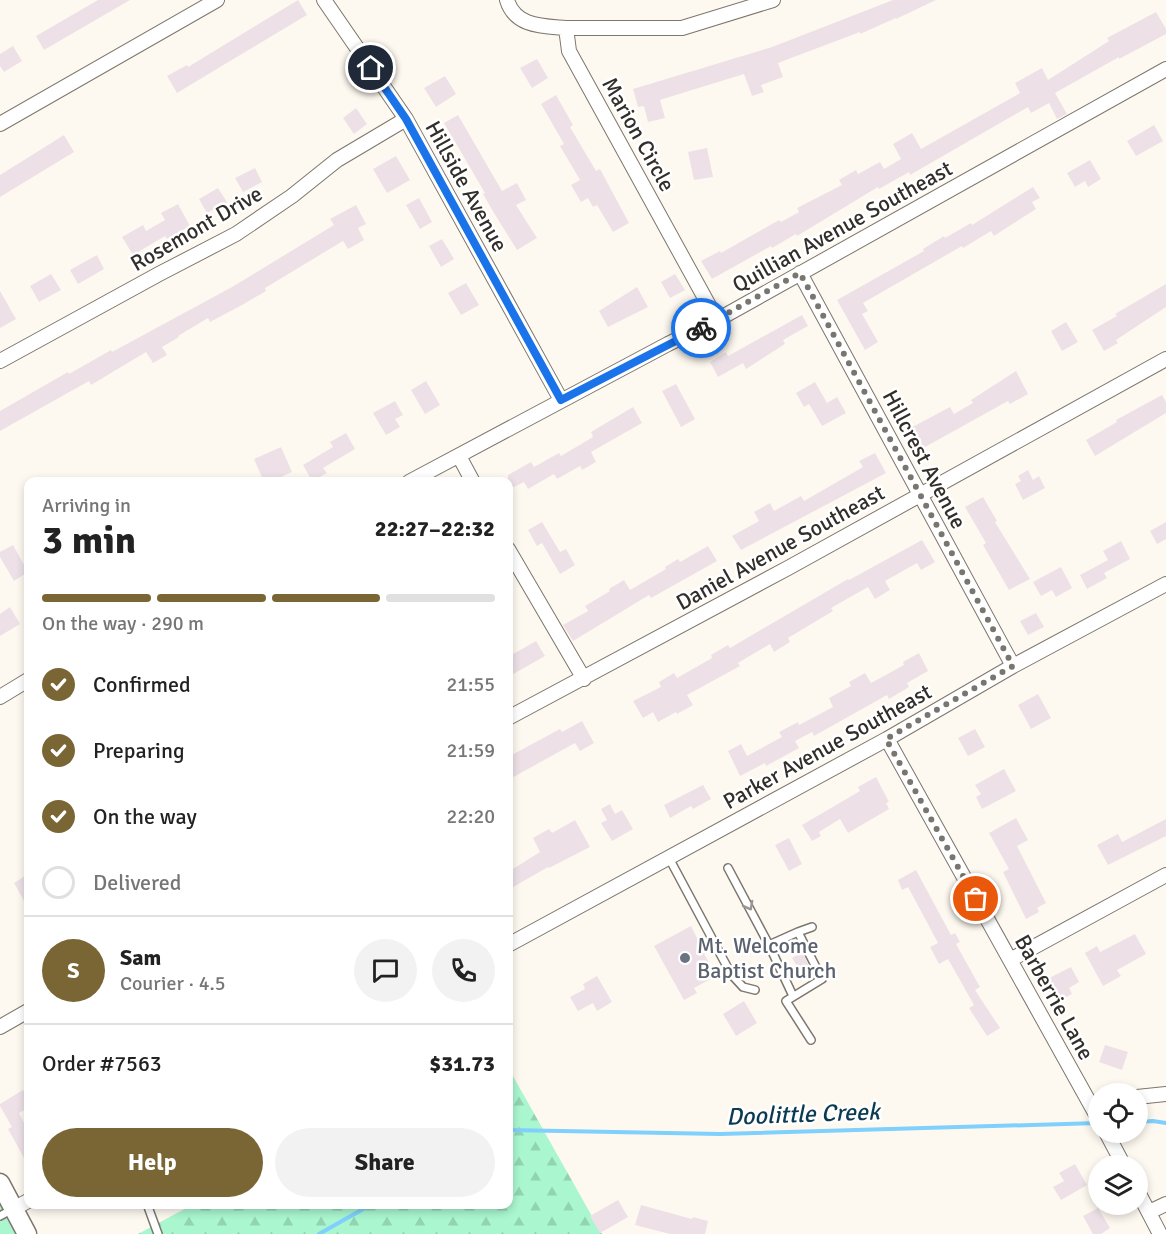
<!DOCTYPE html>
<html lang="en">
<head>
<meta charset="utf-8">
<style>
	:root { --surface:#fff; --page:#f2f2f2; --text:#222; --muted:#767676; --line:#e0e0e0; --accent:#7a6635 }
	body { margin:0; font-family:Signika,sans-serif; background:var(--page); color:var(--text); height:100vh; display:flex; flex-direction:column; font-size:22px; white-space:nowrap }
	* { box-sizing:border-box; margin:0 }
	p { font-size:20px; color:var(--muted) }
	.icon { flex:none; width:33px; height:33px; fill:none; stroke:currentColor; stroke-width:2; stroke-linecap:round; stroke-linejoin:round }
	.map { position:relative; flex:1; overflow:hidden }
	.sheet { position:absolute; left:24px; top:477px; width:489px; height:732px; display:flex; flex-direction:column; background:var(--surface); border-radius:12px; box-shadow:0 3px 9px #0003 }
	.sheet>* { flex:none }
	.fabs { position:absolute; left:1088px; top:1083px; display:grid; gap:12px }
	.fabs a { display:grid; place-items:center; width:60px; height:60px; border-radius:50%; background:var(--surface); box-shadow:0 3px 9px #0003; font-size:30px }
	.pin { position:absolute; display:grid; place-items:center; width:51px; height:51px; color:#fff; margin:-26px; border:3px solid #fff; border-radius:50%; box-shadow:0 2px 6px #0007 }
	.courier { position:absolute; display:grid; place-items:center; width:60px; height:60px; margin:-30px; border:4px solid #1a73e8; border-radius:50%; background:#fff; color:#222; box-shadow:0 2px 8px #0007 }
	.headline em { font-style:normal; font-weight:700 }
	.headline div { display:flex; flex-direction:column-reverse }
	.headline { display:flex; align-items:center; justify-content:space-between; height:102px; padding:0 18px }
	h1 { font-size:39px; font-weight:700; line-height:45px }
	.bar { display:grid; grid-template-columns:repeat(4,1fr); gap:9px 6px; align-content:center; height:72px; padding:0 18px }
	.bar i { height:8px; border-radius:4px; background:var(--line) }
	.bar .on { background:var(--accent) }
	.bar p { grid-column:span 4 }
	.line { display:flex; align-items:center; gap:15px; padding:0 18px; border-top:2px solid var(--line) }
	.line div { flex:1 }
	.round { display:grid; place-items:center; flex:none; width:63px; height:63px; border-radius:32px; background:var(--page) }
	ol { padding:0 18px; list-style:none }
	li { display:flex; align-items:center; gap:18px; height:66px }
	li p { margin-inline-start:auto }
	li .icon { padding:6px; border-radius:50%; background:var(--accent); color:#fff; stroke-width:4 }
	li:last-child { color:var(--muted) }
	li i { width:33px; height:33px; border:3px solid var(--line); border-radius:50% }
	.action { display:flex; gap:12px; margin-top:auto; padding:12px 18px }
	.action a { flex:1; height:69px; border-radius:36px; background:var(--accent); color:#fff; font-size:24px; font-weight:700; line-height:69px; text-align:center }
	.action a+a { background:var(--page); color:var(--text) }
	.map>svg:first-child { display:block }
</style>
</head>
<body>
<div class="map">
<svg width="1166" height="1234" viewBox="0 0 1166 1234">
	<defs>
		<pattern id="forest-firs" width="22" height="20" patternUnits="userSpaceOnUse" patternTransform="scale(1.5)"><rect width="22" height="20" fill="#a9f6cf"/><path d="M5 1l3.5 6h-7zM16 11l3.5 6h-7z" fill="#92d3b2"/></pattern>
	</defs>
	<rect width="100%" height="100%" fill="#fef9f0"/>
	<!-- green -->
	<path fill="#a9f6cf" d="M 0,1182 L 28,1234 L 0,1234 Z"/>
	<!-- forest -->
	<path fill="url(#forest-firs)" d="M 509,1069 L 602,1234 L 138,1234 L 192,1205 L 508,1204 Z"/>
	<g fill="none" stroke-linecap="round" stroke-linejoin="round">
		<!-- stream -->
		<path stroke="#7fd0fd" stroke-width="4" d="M 1137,1122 L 1153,1121 L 1166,1123
			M 508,1130 L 720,1134 L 1098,1123
			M 319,1234 L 372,1204"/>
	</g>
	<!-- building -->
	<path fill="#ede1e7" d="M 98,0 L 130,0 L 44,50 L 36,36 Z
		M 298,0 L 307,15 L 177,93 L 167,76 L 187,65 L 188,67 Z
		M 893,0 L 936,0 L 896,19 L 896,18 L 860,34 L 860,32 L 778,63 L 783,77 L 761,85 L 764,92 L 752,96 L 744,74 L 663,99 L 660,100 L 665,118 L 648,122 L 644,106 L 638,107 L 633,89 L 772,47 Z
		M 1156,12 L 1166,29 L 1166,34 L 1119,59 L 1119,57 L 1055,93 L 1067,114 L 1057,119 L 1049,103 L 1031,113 L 1028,107 L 910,175 L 909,172 L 879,189 L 878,187 L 797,236 L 796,234 L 772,248 L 771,246 L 712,279 L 701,261 L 720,251 L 721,253 L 779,220 L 781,222 L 799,212 L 797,208 L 842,185 L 839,180 L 856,170 L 858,174 L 880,162 L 884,169 L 901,159 L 893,144 L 912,133 L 921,149 L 1020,93 L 1015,83 L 1042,68 L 1048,80 L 1109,41 L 1107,38 Z
		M 13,46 L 22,61 L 4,72 L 0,66 L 0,54 Z
		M 537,59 L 548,78 L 532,88 L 520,68 Z
		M 445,76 L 456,94 L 436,107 L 424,88 Z
		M 556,95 L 573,125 L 570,127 L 596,171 L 600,169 L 629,223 L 613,232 L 597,205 L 593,207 L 588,198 L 581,202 L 571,185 L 580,180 L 560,146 L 564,144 L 541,104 Z
		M 356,108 L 367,124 L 354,134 L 343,118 Z
		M 458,115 L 502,191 L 517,183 L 526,200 L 516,205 L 537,238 L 517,250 L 494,213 L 483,194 L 485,193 L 444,123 Z
		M 1154,125 L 1163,141 L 1136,156 L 1127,141 Z
		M 64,135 L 74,152 L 0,197 L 0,175 Z
		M 707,148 L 713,177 L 694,180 L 688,152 Z
		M 396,156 L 410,180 L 387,193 L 373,169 Z
		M 1090,160 L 1101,179 L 1088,187 L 1085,181 L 1075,187 L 1067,173 Z
		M 255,168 L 262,182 L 243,192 L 235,178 Z
		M 1033,187 L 1040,198 L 1032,202 L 1036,209 L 994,236 L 991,231 L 963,248 L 962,246 L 863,303 L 868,311 L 862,314 L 878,342 L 865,350 L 837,300 L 924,251 L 923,249 L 944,236 L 945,238 L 971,223 L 972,225 Z
		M 218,188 L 227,202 L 207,213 L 199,199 Z
		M 419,198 L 432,222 L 420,229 L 406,205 Z
		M 178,204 L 190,226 L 167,239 L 165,236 L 133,255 L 122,237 L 143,225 L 146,231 L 165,220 L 161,213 Z
		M 356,205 L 366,224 L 358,228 L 364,240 L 348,249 L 343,241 L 265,288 L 266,291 L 242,305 L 210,322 L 208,318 L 178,336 L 179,337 L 162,347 L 167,355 L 153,363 L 146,352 L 91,385 L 89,381 L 0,431 L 0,411 L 68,372 L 69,374 L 111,350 L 112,352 L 232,287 L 334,225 L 330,219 Z
		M 442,239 L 454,259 L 441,267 L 429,246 Z
		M 97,255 L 104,269 L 78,284 L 70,270 Z
		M 51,274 L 61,290 L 39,302 L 30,286 Z
		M 675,274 L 685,290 L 670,298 L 661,282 Z
		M 466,283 L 479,305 L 461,315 L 448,293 Z
		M 1166,284 L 1166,307 L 1116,340 L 1118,343 L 1104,351 L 1092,330 L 1117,316 L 1115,314 Z
		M 637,287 L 648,307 L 608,327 L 599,311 Z
		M 0,291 L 16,319 L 0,328 Z
		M 802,315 L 808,326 L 783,340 L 785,344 L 746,369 L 743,363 L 718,377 L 710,362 L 726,352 L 728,356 Z
		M 1066,322 L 1078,342 L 1062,351 L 1051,331 Z
		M 1016,371 L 1028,394 L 1010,404 L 1008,401 L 916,452 L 903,432 L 950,407 L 954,414 L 973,403 L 971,400 Z
		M 426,381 L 440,405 L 425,414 L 411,390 Z
		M 815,382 L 827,403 L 837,397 L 846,413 L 822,426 L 809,404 L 804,407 L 796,393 Z
		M 676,384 L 695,419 L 681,427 L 662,391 Z
		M 1162,395 L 1166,402 L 1166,413 L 1095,456 L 1086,440 L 1117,422 L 1116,420 Z
		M 395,401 L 403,415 L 395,419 L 400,427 L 386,435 L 373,413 Z
		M 633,407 L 642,423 L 591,452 L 596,462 L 582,470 L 580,466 L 557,479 L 554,474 L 528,489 L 524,482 L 508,490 L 508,475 L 531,462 L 534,467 L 559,453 L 561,456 L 593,437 L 591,432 Z
		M 346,433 L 355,449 L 323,468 L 327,473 L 312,481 L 303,465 L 333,447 L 330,442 Z
		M 281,447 L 292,472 L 270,482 L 264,482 L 254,459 Z
		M 875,453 L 886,473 L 741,550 L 732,536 L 759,521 L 754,512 L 770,503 L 774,511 L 801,496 L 804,501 L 863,467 L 859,461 Z
		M 1028,470 L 1033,480 L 1039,476 L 1045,488 L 1023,500 L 1015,484 L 1021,481 L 1018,476 Z
		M 983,497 L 997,521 L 995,522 L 1030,579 L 1009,590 L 983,545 L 986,543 L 965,507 Z
		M 542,522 L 560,552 L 566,549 L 575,565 L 560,574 L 542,543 L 537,546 L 528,530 Z
		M 1166,522 L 1166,539 L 1157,544 L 1150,531 Z
		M 922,540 L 935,562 L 921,570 L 917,563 L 885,581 L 890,590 L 875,599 L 868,587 L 831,608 L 833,611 L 788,638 L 790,642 L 774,652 L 770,644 L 738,663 L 740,666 L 687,695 L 693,705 L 677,714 L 676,712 L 658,722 L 653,712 L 643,718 L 633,701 L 661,687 L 659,682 L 674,673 L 677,678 L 712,658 L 711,655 L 728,645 L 730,648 L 848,579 L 849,580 Z
		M 1121,541 L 1130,559 L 1104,573 L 1107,578 L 1087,589 L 1080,575 L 1108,560 L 1103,551 Z
		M 13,545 L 28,572 L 14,581 L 0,557 L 0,552 Z
		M 708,546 L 717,561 L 651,598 L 649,595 L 573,641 L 563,625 L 588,611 L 585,606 L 610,591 L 609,589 L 624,580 L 630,590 L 666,569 L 665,567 L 678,559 L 680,562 Z
		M 1061,567 L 1072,588 L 1056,597 L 1052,590 L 1041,596 L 1033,582 Z
		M 10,607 L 20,624 L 0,636 L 0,614 Z
		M 1036,613 L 1044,627 L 1028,635 L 1020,621 Z
		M 536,641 L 545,656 L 508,677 L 508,657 Z
		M 919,653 L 928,671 L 907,683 L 909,687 L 889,699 L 887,695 L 814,736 L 812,732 L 795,741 L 799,748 L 766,766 L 765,763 L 740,776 L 728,751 L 741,744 L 747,756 L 782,737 L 779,732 L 798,722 L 799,725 L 833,707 L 829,698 L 851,686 L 849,682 L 865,673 L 871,683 L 904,665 L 903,662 Z
		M 1038,694 L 1051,718 L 1031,729 L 1018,705 Z
		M 582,721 L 594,743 L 580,751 L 575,743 L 508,780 L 508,757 L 560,729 L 562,732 Z
		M 975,729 L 985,747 L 968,756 L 958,738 Z
		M 1004,769 L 1016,791 L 982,809 L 976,797 L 981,794 L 975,785 Z
		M 876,777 L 889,802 L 886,803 L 889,809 L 848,833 L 840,819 L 819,832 L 821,836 L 812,841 L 802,825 L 860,791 L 858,787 Z
		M 703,785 L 711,799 L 693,809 L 691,806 L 670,818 L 664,805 Z
		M 610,804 L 615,814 L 622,810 L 633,829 L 612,841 L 601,823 L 607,820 L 601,809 Z
		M 1016,818 L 1028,840 L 1017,846 L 1046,903 L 1037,908 L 1039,912 L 1026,919 L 1003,872 L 1009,869 L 989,833 Z
		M 1166,819 L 1166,836 L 1108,865 L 1097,845 L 1118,834 L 1122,842 Z
		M 575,820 L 590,847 L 549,868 L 548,867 L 508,890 L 508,872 L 540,852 L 533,838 L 549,829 L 552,833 Z
		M 789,838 L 802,864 L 789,871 L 775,845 Z
		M 916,870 L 951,935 L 955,933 L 960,942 L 956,944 L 980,987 L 975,990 L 1000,1028 L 987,1036 L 969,1008 L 974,1005 L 948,959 L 939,964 L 930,947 L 938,943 L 908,887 L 902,890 L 898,880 Z
		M 28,874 L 28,908 L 14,883 Z
		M 691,926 L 697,938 L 701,935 L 709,951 L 704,954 L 710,964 L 705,967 L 711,979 L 694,988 L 697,993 L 684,1000 L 654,946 Z
		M 1135,934 L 1146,954 L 1117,970 L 1121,976 L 1103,986 L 1085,953 L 1097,946 L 1100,952 Z
		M 802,952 L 810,968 L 801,973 L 792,958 Z
		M 1071,967 L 1079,982 L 1069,988 L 1072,994 L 1061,1000 L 1056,991 L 1050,994 L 1043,981 Z
		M 597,976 L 612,1002 L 597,1011 L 593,1003 L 578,1011 L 570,997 L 585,989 L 583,984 Z
		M 744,1001 L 757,1023 L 736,1036 L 723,1014 Z
		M 1105,1045 L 1128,1052 L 1122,1070 L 1099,1062 Z
		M 23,1090 L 28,1099 L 28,1108 L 19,1113 L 28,1131 L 28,1165 L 8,1129 L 12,1127 L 0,1106 L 0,1104 Z
		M 1075,1164 L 1087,1185 L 1061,1200 L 1053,1187 L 1064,1181 L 1059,1173 Z
		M 618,1200 L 628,1217 L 600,1233 L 590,1216 Z
		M 641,1205 L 692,1219 L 693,1217 L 708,1221 L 705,1234 L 670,1234 L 635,1225 Z
		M 1098,1208 L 1110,1228 L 1101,1234 L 1093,1234 L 1083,1216 Z"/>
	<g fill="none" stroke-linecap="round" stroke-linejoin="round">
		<!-- lane casing -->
		<g stroke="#7c766c" stroke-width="10">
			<path id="lane" d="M 669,858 L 731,974 L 743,987 L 755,990
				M 728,868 L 769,945
				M 798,932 L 812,927
				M 793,996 L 769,945 L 798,932 L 822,979 L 786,1001 L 811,1040
				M 147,1204 L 158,1234
				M 0,1216 L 13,1209"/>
		</g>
		<!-- street casing -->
		<g stroke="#7c766c" stroke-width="16">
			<path id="street" d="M 324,0 L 406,119 L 561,400
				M 507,0 C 515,27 543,26 566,28 L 569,51 L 717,320
				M 566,28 L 682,28 L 773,0
				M 0,124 L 217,0
				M 800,273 L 1013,666
				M 0,361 L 159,274 L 236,234 L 292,196 L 337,160 L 406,119
				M 459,456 L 473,482
				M 409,482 L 668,344 L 717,320 L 1166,69
				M 508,549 L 584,679
				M 0,697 L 28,680
				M 508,718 L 788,568 L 1166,359
				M 887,739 L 1098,1118
				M 508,945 L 887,739 L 1013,666 L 1166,584
				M 1010,960 L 1166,875
				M 0,1027 L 28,1011
				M 1137,1097 L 1166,1094
				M 1106,1132 L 1124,1166
				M 1137,1190 L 1160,1234
				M 13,1209 L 28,1201
				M 1149,1212 L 1166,1204"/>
		</g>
		<!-- secondary casing -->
		<g stroke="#7c766c" stroke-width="21">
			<path id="secondary" d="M 0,1183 L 27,1234"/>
		</g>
		<!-- lane -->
		<use href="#lane" stroke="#fff" stroke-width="7"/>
		<!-- street -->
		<use href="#street" stroke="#fff" stroke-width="14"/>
		<!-- secondary -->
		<use href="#secondary" stroke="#fff" stroke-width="18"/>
	</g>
	<!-- one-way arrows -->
	<defs><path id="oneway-chevron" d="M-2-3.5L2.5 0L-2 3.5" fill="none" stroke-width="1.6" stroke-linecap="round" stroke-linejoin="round" transform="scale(1.5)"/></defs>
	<use stroke="#989795" href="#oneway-chevron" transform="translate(749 906) rotate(62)"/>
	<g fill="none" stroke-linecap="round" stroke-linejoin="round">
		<!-- done -->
		<path stroke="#797670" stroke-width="6" stroke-dasharray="0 10.8" d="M 701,328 L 800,273 L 1013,666 L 886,739 L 976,899"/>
		<!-- route -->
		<path stroke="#1a73e8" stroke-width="8" d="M 371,68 L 406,119 L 561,400 L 701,328"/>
	</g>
	<!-- markers -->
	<circle fill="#6b7280" stroke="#fff" stroke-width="2" cx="685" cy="958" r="6"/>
	<g text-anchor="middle" stroke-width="5" stroke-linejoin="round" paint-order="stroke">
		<!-- street labels -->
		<g font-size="22" fill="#322f2b" stroke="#fff">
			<text transform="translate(639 134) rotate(61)" y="8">Marion Circle</text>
			<text transform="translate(467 186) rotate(61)" y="8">Hillside Avenue</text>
			<text transform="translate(842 226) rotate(-29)" y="8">Quillian Avenue Southeast</text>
			<text transform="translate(196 228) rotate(-30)" y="8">Rosemont Drive</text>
			<text transform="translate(925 459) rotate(62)" y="8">Hillcrest Avenue</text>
			<text transform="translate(780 547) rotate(-29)" y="8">Daniel Avenue Southeast</text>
			<text transform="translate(827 746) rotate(-29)" y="8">Parker Avenue Southeast</text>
			<text transform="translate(1055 997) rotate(61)" y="8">Barberrie Lane</text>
		</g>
		<!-- worship labels -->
		<g font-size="22" fill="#5b616d" stroke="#fff" text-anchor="start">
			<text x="697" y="953">Mt. Welcome<tspan x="697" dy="25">Baptist Church</tspan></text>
		</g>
		<!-- water labels -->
		<g font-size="24" font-style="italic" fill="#0b3b52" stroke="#fff">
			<text transform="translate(803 1114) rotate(-2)" y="8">Doolittle Creek</text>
		</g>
	</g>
</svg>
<div class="fabs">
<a><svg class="icon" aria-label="locate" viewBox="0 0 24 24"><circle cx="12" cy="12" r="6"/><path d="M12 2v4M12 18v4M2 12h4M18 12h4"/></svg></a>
<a><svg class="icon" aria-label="layers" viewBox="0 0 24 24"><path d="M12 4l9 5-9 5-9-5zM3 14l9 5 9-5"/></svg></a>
</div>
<div class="pin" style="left:976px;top:899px;background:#ea580c"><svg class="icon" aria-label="bag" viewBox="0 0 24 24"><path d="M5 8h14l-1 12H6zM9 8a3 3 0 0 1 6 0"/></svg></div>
<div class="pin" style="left:371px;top:68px;background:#1f2937"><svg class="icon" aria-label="home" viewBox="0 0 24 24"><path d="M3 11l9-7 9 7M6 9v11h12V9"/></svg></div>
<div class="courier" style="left:701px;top:328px"><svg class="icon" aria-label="bike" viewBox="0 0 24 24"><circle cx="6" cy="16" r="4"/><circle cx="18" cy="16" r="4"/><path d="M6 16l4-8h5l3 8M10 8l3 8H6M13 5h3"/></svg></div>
<section class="sheet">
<div class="headline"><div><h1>3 min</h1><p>Arriving in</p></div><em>22:27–22:32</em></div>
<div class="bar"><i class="on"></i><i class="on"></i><i class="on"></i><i></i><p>On the way · 290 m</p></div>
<ol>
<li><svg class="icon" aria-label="check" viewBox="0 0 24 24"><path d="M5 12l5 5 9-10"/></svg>Confirmed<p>21:55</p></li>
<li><svg class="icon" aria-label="check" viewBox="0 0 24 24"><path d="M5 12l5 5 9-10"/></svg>Preparing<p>21:59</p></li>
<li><svg class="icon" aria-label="check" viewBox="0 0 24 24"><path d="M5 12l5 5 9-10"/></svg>On the way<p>22:20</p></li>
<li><i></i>Delivered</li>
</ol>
<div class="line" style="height:108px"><b class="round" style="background:var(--accent);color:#fff">S</b><div><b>Sam</b><p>Courier · 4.5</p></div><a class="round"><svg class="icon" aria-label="chat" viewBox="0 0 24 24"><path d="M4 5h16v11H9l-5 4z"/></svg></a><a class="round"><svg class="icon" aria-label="phone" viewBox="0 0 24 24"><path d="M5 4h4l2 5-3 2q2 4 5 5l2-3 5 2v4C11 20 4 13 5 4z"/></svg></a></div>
<div class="line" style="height:78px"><div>Order #7563</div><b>$31.73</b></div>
<div class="action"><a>Help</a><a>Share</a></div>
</section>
</div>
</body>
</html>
